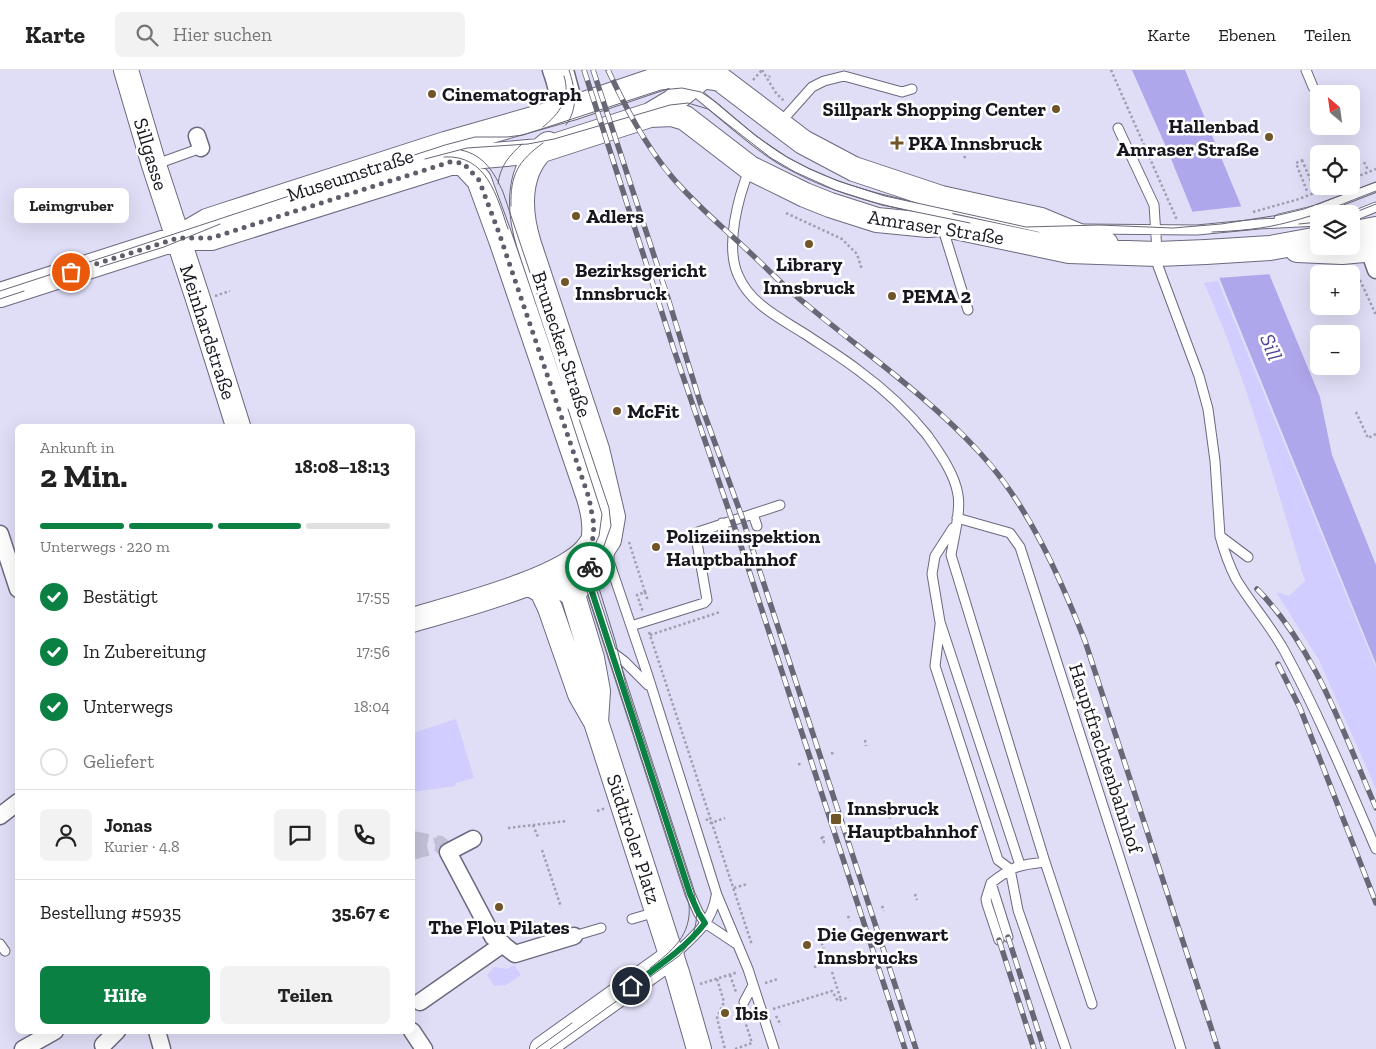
<!DOCTYPE html>
<html lang="de">
<head>
<meta charset="utf-8">
<style>
	:root { --surface:#fff; --page:#f2f2f2; --text:#222; --muted:#767676; --line:#e0e0e0; --accent:#0b8043 }
	body { margin:0; font-family:"Zilla Slab",serif; background:var(--page); color:var(--text); height:100vh; display:flex; flex-direction:column; font-size:19px; white-space:nowrap }
	* { box-sizing:border-box; margin:0 }
	p { font-size:16px; color:var(--muted) }
	.icon { flex:none; width:28px; height:28px; fill:none; stroke:currentColor; stroke-width:2; stroke-linecap:round; stroke-linejoin:round }
	.map { position:relative; flex:1; overflow:hidden }
	.sheet { position:absolute; left:15px; top:354px; width:400px; height:610px; display:flex; flex-direction:column; background:var(--surface); border-radius:8px; box-shadow:0 5px 20px #0002 }
	.sheet>* { flex:none }
	.needle { width:32px; rotate:331deg }
	.tools { position:absolute; left:1310px; top:15px; display:grid; gap:10px }
	.tools a { display:grid; place-items:center; width:50px; height:50px; border-radius:8px; background:var(--surface); box-shadow:0 5px 20px #0002; font-size:25px }
	.pin { position:absolute; display:grid; place-items:center; width:42px; height:42px; color:#fff; margin:-21px; border:2px solid #fff; border-radius:50%; box-shadow:0 1px 5px #0007 }
	.courier { position:absolute; display:grid; place-items:center; width:50px; height:50px; margin:-25px; border:4px solid #0b8043; border-radius:50%; background:#fff; color:#222; box-shadow:0 1px 6px #0007 }
	.bubble { position:absolute; height:35px; border-radius:8px; background:var(--surface); box-shadow:0 5px 20px #0002; font-size:16px; font-weight:800; line-height:35px; text-align:center }
	.headline em { font-style:normal; font-weight:800 }
	.headline div { display:flex; flex-direction:column-reverse }
	.headline { display:flex; align-items:center; justify-content:space-between; height:85px; padding:0 25px }
	h1 { font-size:32px; font-weight:800; line-height:38px }
	.bar { display:grid; grid-template-columns:repeat(4,1fr); gap:8px 5px; align-content:center; height:60px; padding:0 25px }
	.bar i { height:6px; border-radius:4px; background:var(--line) }
	.bar .on { background:var(--accent) }
	.bar p { grid-column:span 4 }
	.line { display:flex; align-items:center; gap:12px; padding:0 25px; border-top:1px solid var(--line) }
	.line div { flex:1 }
	.round { display:grid; place-items:center; flex:none; width:52px; height:52px; border-radius:8px; background:var(--page) }
	ol { padding:0 25px; list-style:none }
	li { display:flex; align-items:center; gap:15px; height:55px }
	li p { margin-inline-start:auto }
	li .icon { padding:5px; border-radius:50%; background:var(--accent); color:#fff; stroke-width:4 }
	li:last-child { color:var(--muted) }
	li i { width:28px; height:28px; border:2px solid var(--line); border-radius:50% }
	.primary-button { display:flex; gap:10px; margin-top:auto; padding:10px 25px }
	.primary-button a { flex:1; height:58px; border-radius:8px; background:var(--accent); color:#fff; font-size:20px; font-weight:800; line-height:58px; text-align:center }
	.primary-button a+a { background:var(--page); color:var(--text) }
	header { display:flex; align-items:center; gap:30px; box-sizing:border-box; height:70px; padding:0 25px; background:var(--surface); border-bottom:1px solid var(--line) }
	header strong { font-size:24px }
	nav { display:flex; gap:28px; margin-inline-start:auto; font-size:18px }
	.search { width:350px; height:45px; background:var(--page); display:flex; align-items:center; gap:12px; box-sizing:border-box; padding:0 18px; border-radius:8px; color:var(--muted); font-size:19px }
	.map>svg:first-child { display:block }
</style>
</head>
<body>
<header>
<strong>Karte</strong>
<div class="search"><svg class="icon" aria-label="search" viewBox="0 0 24 24"><circle cx="10" cy="10" r="6"/><path d="M15 15l6 6"/></svg>Hier suchen</div>
<nav><a>Karte</a><a>Ebenen</a><a>Teilen</a></nav>
</header>
<div class="map">
<svg width="1376" height="979" viewBox="0 0 1376 979">
	<rect width="100%" height="100%" fill="#e0def7"/>
	<!-- green -->
	<path fill="#d1cdfe" d="M 1218,211 L 1376,598 L 1376,719 L 1319,590 L 1276,522 L 1289,526 L 1305,511 C 1274,411 1247,308 1204,213 Z
		M 456,649 L 474,708 L 456,713 L 455,716 L 413,722 L 413,663 Z
		M 514,895 L 521,905 L 506,915 L 494,916 L 487,905 L 494,897 L 507,899 Z"/>
	<!-- water -->
	<path fill="#afa7eb" d="M 1132,0 L 1185,0 L 1320,327 L 1332,385 L 1376,495 L 1376,594 L 1167,79 Z"/>
	<!-- pier -->
	<path fill="#e0def7" d="M 1244,136 L 1272,204 L 1217,208 L 1190,142 Z"/>
	<g fill="none" stroke-linecap="round" stroke-linejoin="round">
		<!-- street-tunnel -->
		<path stroke="#c2c0d7" stroke-width="16" stroke-dasharray="16 8" stroke-linecap="butt" d="M 412,769 L 440,774 L 448,782
			M 412,782 L 438,775"/>
		<!-- lane casing -->
		<g stroke="#6b697f" stroke-width="11">
			<path id="lane" d="M 1306,0 L 1313,17
				M 689,20 L 694,21 C 726,46 756,76 791,95 C 840,122 894,133 948,144
				M 779,54 L 812,17 L 824,11 L 844,6 L 902,22 L 912,19
				M 1118,58 L 1154,135 L 1158,196 L 1199,306 L 1208,339 L 1215,391 L 1220,466 L 1248,487
				M 154,95 L 201,78
				M 750,98 C 738,127 725,176 738,205 C 750,234 780,248 805,264 C 823,276 841,287 858,300 C 884,319 907,340 927,365 C 939,382 955,404 958,425 C 961,441 954,467 951,485 L 1045,792 L 1092,934
				M 1351,147 L 1376,137
				M 1279,149 L 1317,140 L 1376,117
				M 942,156 L 968,240
				M 1084,159 L 1197,160 L 1259,154 L 1319,151
				M 753,444 L 757,456
				M 957,448 L 1010,463 L 1020,477 L 1181,979
				M 722,453 L 726,465
				M 953,458 L 935,486 L 932,504 L 940,552 L 1020,795
				M 1220,466 C 1224,481 1229,495 1236,509 C 1251,534 1271,556 1285,582 C 1319,645 1347,712 1376,779
				M 609,480 L 609,491 L 647,603 L 717,825 L 748,899 L 774,979
				M 589,507 L 592,522 L 690,824 L 698,842 L 705,853 L 735,873
				M 940,555 L 935,596 L 998,790 L 1010,799
				M 631,556 L 704,533 L 707,530 L 696,467 L 698,462 L 780,435
				M 612,582 L 624,591 L 648,615
				M 1010,799 L 1018,840 L 1066,979
				M 991,813 L 986,829 L 987,834 L 999,870
				M 991,813 C 1013,796 1018,795 1045,792
				M 991,813 L 1008,867
				M 632,849 L 656,842
				M 574,866 L 601,858
				M 0,874 L 5,881
				M 674,885 C 693,867 712,853 716,826
				M 744,932 L 753,915"/>
		</g>
		<!-- street casing -->
		<g stroke="#6b697f" stroke-width="19">
			<path id="street" d="M 565,0 L 575,37
				M 543,46 C 563,30 558,22 551,0
				M 197,66 L 201,78
				M 1366,172 L 1376,200
				M 0,464 L 18,519
				M 0,746 L 18,732
				M 473,769 L 448,782 L 493,867 L 515,884 L 574,866
				M 420,932 L 503,874
				M 157,961 L 162,979
				M 412,961 L 424,979
				M 103,975 L 117,961
				M 23,979 L 55,961"/>
		</g>
		<!-- secondary casing -->
		<g stroke="#6b697f" stroke-width="26">
			<path id="secondary" d="M 126,0 L 154,95 L 198,229 L 238,356
				M 690,4 L 720,9 L 803,72 L 854,99 L 941,128 L 1041,150 L 1089,170 L 1106,174
				M 650,45 L 672,44 L 685,48 L 750,98 L 805,125 L 830,135 L 877,150 L 928,155 L 941,154 L 1069,181 L 1157,184 L 1206,182 L 1270,178 L 1319,169
				M 548,74 C 517,98 518,139 529,174 L 597,379 L 613,447 L 609,470 L 573,525
				M 450,93 L 463,93 L 479,110 L 501,170 L 589,428 C 595,448 599,476 582,492
				M 1351,164 L 1376,159
				M 178,168 L 211,168 L 450,93 L 483,86 L 539,81 L 650,45 L 672,32 L 705,5 L 709,0
				M 1297,180 L 1342,182 L 1376,179
				M 0,225 L 178,168 L 207,151 L 222,146 L 445,74 L 575,37 L 685,0
				M 526,515 L 532,515 L 542,521 L 550,538 L 580,624 L 596,652 L 678,906 L 699,979
				M 560,515 L 573,525 L 592,588 L 598,621 L 596,652
				M 412,550 C 452,538 569,509 590,475
				M 542,979 L 672,886"/>
		</g>
		<!-- path -->
		<path stroke="#9f9eb2" stroke-width="2.5" stroke-dasharray="2.5 2.5" stroke-linecap="butt" d="M 762,0 L 776,23 L 785,32
			M 1111,0 L 1177,150
			M 769,7 L 770,6
			M 753,10 L 762,0
			M 964,88 L 966,85
			M 1302,90 L 1314,118
			M 1303,90 L 1296,93 L 1307,121
			M 1364,92 L 1368,100
			M 1351,109 L 1376,99
			M 1253,142 L 1299,129 L 1332,116
			M 786,143 L 842,169 L 857,184 L 862,200
			M 1351,207 L 1359,210
			M 1360,210 L 1376,245
			M 215,226 L 230,221
			M 1356,342 L 1368,368 L 1376,364
			M 629,472 L 645,522 L 637,525 L 643,542
			M 645,522 L 648,531
			M 649,562 L 752,875
			M 650,565 L 720,542
			M 865,670 L 866,676
			M 832,682 L 833,687
			M 799,693 L 800,698
			M 597,741 L 606,738
			M 888,745 L 890,749 L 890,744
			M 706,749 L 711,753 L 725,748
			M 533,755 L 538,767
			M 855,756 L 858,761 L 857,755
			M 508,758 L 567,751
			M 821,767 L 824,772 L 823,766
			M 542,780 L 561,837
			M 734,818 L 747,814
			M 915,824 L 917,830
			M 882,836 L 884,841
			M 848,846 L 850,851
			M 824,880 L 820,868 L 827,866
			M 814,897 L 835,890
			M 832,902 L 841,930
			M 730,905 L 736,922
			M 717,909 L 724,932 L 717,948 L 725,979
			M 765,913 L 778,909
			M 700,914 L 738,902
			M 773,939 L 832,921 L 838,931 L 847,928
			M 776,946 L 781,955
			M 333,961 L 334,964
			M 735,979 L 752,973 L 742,942"/>
		<!-- lane -->
		<use href="#lane" stroke="#fff" stroke-width="9"/>
		<!-- street -->
		<use href="#street" stroke="#fff" stroke-width="16"/>
		<!-- secondary -->
		<use href="#secondary" stroke="#fff" stroke-width="24"/>
		<!-- tram -->
		<path stroke="#686776" stroke-width="1" d="M 566,55 C 579,37 575,19 569,0
			M 543,57 C 560,43 571,28 564,6
			M 461,80 C 484,85 494,102 503,122 L 609,438 L 611,456 L 600,487 L 598,515 L 615,570 L 626,615 L 694,823 C 700,847 696,868 679,886 L 550,979
			M 444,87 C 487,84 497,127 508,159
			M 425,89 L 467,78 L 528,74 L 554,69 L 670,35 L 688,33 L 708,39 L 771,88 L 795,102 L 835,120 L 882,135 L 970,153
			M 498,114 C 500,96 509,86 522,74
			M 511,136 C 510,105 518,91 543,73
			M 1351,144 L 1376,134
			M 1299,154 L 1319,152
			M 1212,162 C 1237,161 1264,159 1289,152 C 1318,145 1347,132 1376,121
			M 100,197 L 164,177 L 220,154
			M 0,221 C 149,173 296,123 445,75 L 475,67 L 507,67 L 523,65 L 661,20 L 682,18 L 701,22 L 716,32 L 756,66 L 787,87 L 808,98 L 838,111 L 885,126 L 1026,157 L 1099,155 L 1173,158 L 1221,154 L 1279,145 L 1304,139 L 1376,112
			M 0,229 L 24,221
			M 568,339 L 602,444 L 599,466 L 589,488 L 586,499 L 586,518 L 689,834 C 692,865 672,881 650,898
			M 536,979 L 572,953"/>
		<!-- rail casing -->
		<g stroke="#686776" stroke-width="5.5">
			<path id="rail" d="M 584,0 L 674,280 L 742,479 L 905,979
				M 593,0 L 667,225 L 700,332 L 742,447 L 916,979
				M 608,0 C 626,38 645,75 672,107 C 694,133 720,155 745,178 C 766,197 785,218 807,235 C 865,283 929,327 980,383 C 1028,435 1059,505 1085,571 L 1218,979
				M 1257,519 C 1316,579 1343,662 1376,738
				M 1278,594 L 1300,638 L 1376,833
				M 1008,867 L 1044,979
				M 999,870 L 1034,979"/>
		</g>
		<!-- rail -->
		<use href="#rail" stroke="#fff" stroke-width="4" stroke-dasharray="11" stroke-linecap="butt"/>
	</g>
	<g fill="none" stroke-linecap="round" stroke-linejoin="round">
		<!-- done -->
		<path stroke="#5d5d6b" stroke-width="5" stroke-dasharray="0 9" d="M 71,202 L 178,168 L 211,168 L 450,92 L 463,93 L 479,110 L 499,163 L 589,428 L 594,455 L 590,497"/>
		<!-- route -->
		<path stroke="#0b8043" stroke-width="6" d="M 590,497 L 589,509 L 592,522 L 690,824 L 698,842 L 705,853 C 685,879 657,897 631,916"/>
	</g>
	<!-- markers -->
	<g fill="#6f5527" stroke="#fff" stroke-width="2">
		<circle cx="432" cy="24" r="5"/>
		<circle cx="1056" cy="39" r="5"/>
		<circle cx="1269" cy="67" r="5"/>
		<path d="M894.5 65.5h5v5h5v5h-5v5h-5v-5h-5v-5h5z"/>
		<circle cx="576" cy="146" r="5"/>
		<circle cx="809" cy="174" r="5"/>
		<circle cx="565" cy="212" r="5"/>
		<circle cx="892" cy="226" r="5"/>
		<circle cx="617" cy="341" r="5"/>
		<circle cx="656" cy="477" r="5"/>
		<rect x="830" y="743" width="12" height="12" rx="2.5"/>
		<circle cx="499" cy="837" r="5"/>
		<circle cx="807" cy="875" r="5"/>
		<circle cx="725" cy="943" r="5"/>
	</g>
	<g text-anchor="middle" stroke-width="5" stroke-linejoin="round" paint-order="stroke">
		<!-- poi labels -->
		<g font-size="20" font-weight="bold" fill="#17171f" stroke="#fff" text-anchor="start">
			<text x="442" y="31">Cinematograph</text>
			<text x="1046" y="46" text-anchor="end">Sillpark Shopping Center</text>
			<text x="1259" y="63" text-anchor="end">Hallenbad<tspan x="1259" dy="23">Amraser Straße</tspan></text>
			<text x="908" y="80">PKA Innsbruck</text>
			<text x="586" y="153">Adlers</text>
			<text x="809" y="201" text-anchor="middle">Library<tspan x="809" dy="23">Innsbruck</tspan></text>
			<text x="575" y="207">Bezirksgericht<tspan x="575" dy="23">Innsbruck</tspan></text>
			<text x="902" y="233">PEMA 2</text>
			<text x="627" y="348">McFit</text>
			<text x="666" y="473">Polizeiinspektion<tspan x="666" dy="23">Hauptbahnhof</tspan></text>
			<text x="847" y="745">Innsbruck<tspan x="847" dy="23">Hauptbahnhof</tspan></text>
			<text x="499" y="864" text-anchor="middle">The Flou Pilates</text>
			<text x="817" y="871">Die Gegenwart<tspan x="817" dy="23">Innsbrucks</tspan></text>
			<text x="735" y="950">Ibis</text>
		</g>
		<!-- street labels -->
		<g font-size="20" fill="#17171f" stroke="#fff">
			<text transform="translate(151 84) rotate(73)" y="7">Sillgasse</text>
			<text transform="translate(350 105) rotate(-18)" y="7">Museumstraße</text>
			<text transform="translate(936 157) rotate(9)" y="7">Amraser Straße</text>
			<text transform="translate(208 262) rotate(72)" y="7">Meinhardstraße</text>
			<text transform="translate(562 274) rotate(72)" y="7">Brunecker Straße</text>
			<text transform="translate(1106 688) rotate(72)" y="7">Hauptfrachtenbahnhof</text>
			<text transform="translate(634 769) rotate(72)" y="7">Südtiroler Platz</text>
		</g>
		<!-- water labels -->
		<g font-size="21" font-style="italic" fill="#544596" stroke="#fff">
			<text transform="translate(1271 277) rotate(69)" y="7">Sill</text>
		</g>
	</g>
</svg>
<div class="tools">
<a><svg class="needle" viewBox="-14 -14 28 28"><path d="M0-13l5 13h-10z" fill="#e53935"/><path d="M0 13l5-13h-10z" fill="#767676"/></svg></a>
<a><svg class="icon" aria-label="locate" viewBox="0 0 24 24"><circle cx="12" cy="12" r="6"/><path d="M12 2v4M12 18v4M2 12h4M18 12h4"/></svg></a>
<a><svg class="icon" aria-label="layers" viewBox="0 0 24 24"><path d="M12 4l9 5-9 5-9-5zM3 14l9 5 9-5"/></svg></a>
<a>+</a>
<a>−</a>
</div>
<div class="pin" style="left:71px;top:202px;background:#ea580c"><svg class="icon" aria-label="bag" viewBox="0 0 24 24"><path d="M5 8h14l-1 12H6zM9 8a3 3 0 0 1 6 0"/></svg></div>
<div class="pin" style="left:631px;top:916px;background:#1f2937"><svg class="icon" aria-label="home" viewBox="0 0 24 24"><path d="M3 11l9-7 9 7M6 9v11h12V9"/></svg></div>
<div class="courier" style="left:590px;top:497px"><svg class="icon" aria-label="bike" viewBox="0 0 24 24"><circle cx="6" cy="16" r="4"/><circle cx="18" cy="16" r="4"/><path d="M6 16l4-8h5l3 8M10 8l3 8H6M13 5h3"/></svg></div>
<div class="bubble" style="left:14px;top:118px;width:115px">Leimgruber</div>
<section class="sheet">
<div class="headline"><div><h1>2 Min.</h1><p>Ankunft in</p></div><em>18:08–18:13</em></div>
<div class="bar"><i class="on"></i><i class="on"></i><i class="on"></i><i></i><p>Unterwegs · 220 m</p></div>
<ol>
<li><svg class="icon" aria-label="check" viewBox="0 0 24 24"><path d="M5 12l5 5 9-10"/></svg>Bestätigt<p>17:55</p></li>
<li><svg class="icon" aria-label="check" viewBox="0 0 24 24"><path d="M5 12l5 5 9-10"/></svg>In Zubereitung<p>17:56</p></li>
<li><svg class="icon" aria-label="check" viewBox="0 0 24 24"><path d="M5 12l5 5 9-10"/></svg>Unterwegs<p>18:04</p></li>
<li><i></i>Geliefert</li>
</ol>
<div class="line" style="height:90px"><a class="round"><svg class="icon" aria-label="person" viewBox="0 0 24 24"><circle cx="12" cy="8" r="4"/><path d="M4 21q1-7 8-7t8 7"/></svg></a><div><b>Jonas</b><p>Kurier · 4.8</p></div><a class="round"><svg class="icon" aria-label="chat" viewBox="0 0 24 24"><path d="M4 5h16v11H9l-5 4z"/></svg></a><a class="round"><svg class="icon" aria-label="phone" viewBox="0 0 24 24"><path d="M5 4h4l2 5-3 2q2 4 5 5l2-3 5 2v4C11 20 4 13 5 4z"/></svg></a></div>
<div class="line" style="height:65px"><div>Bestellung #5935</div><b>35.67 €</b></div>
<div class="primary-button"><a>Hilfe</a><a>Teilen</a></div>
</section>
</div>
</body>
</html>
